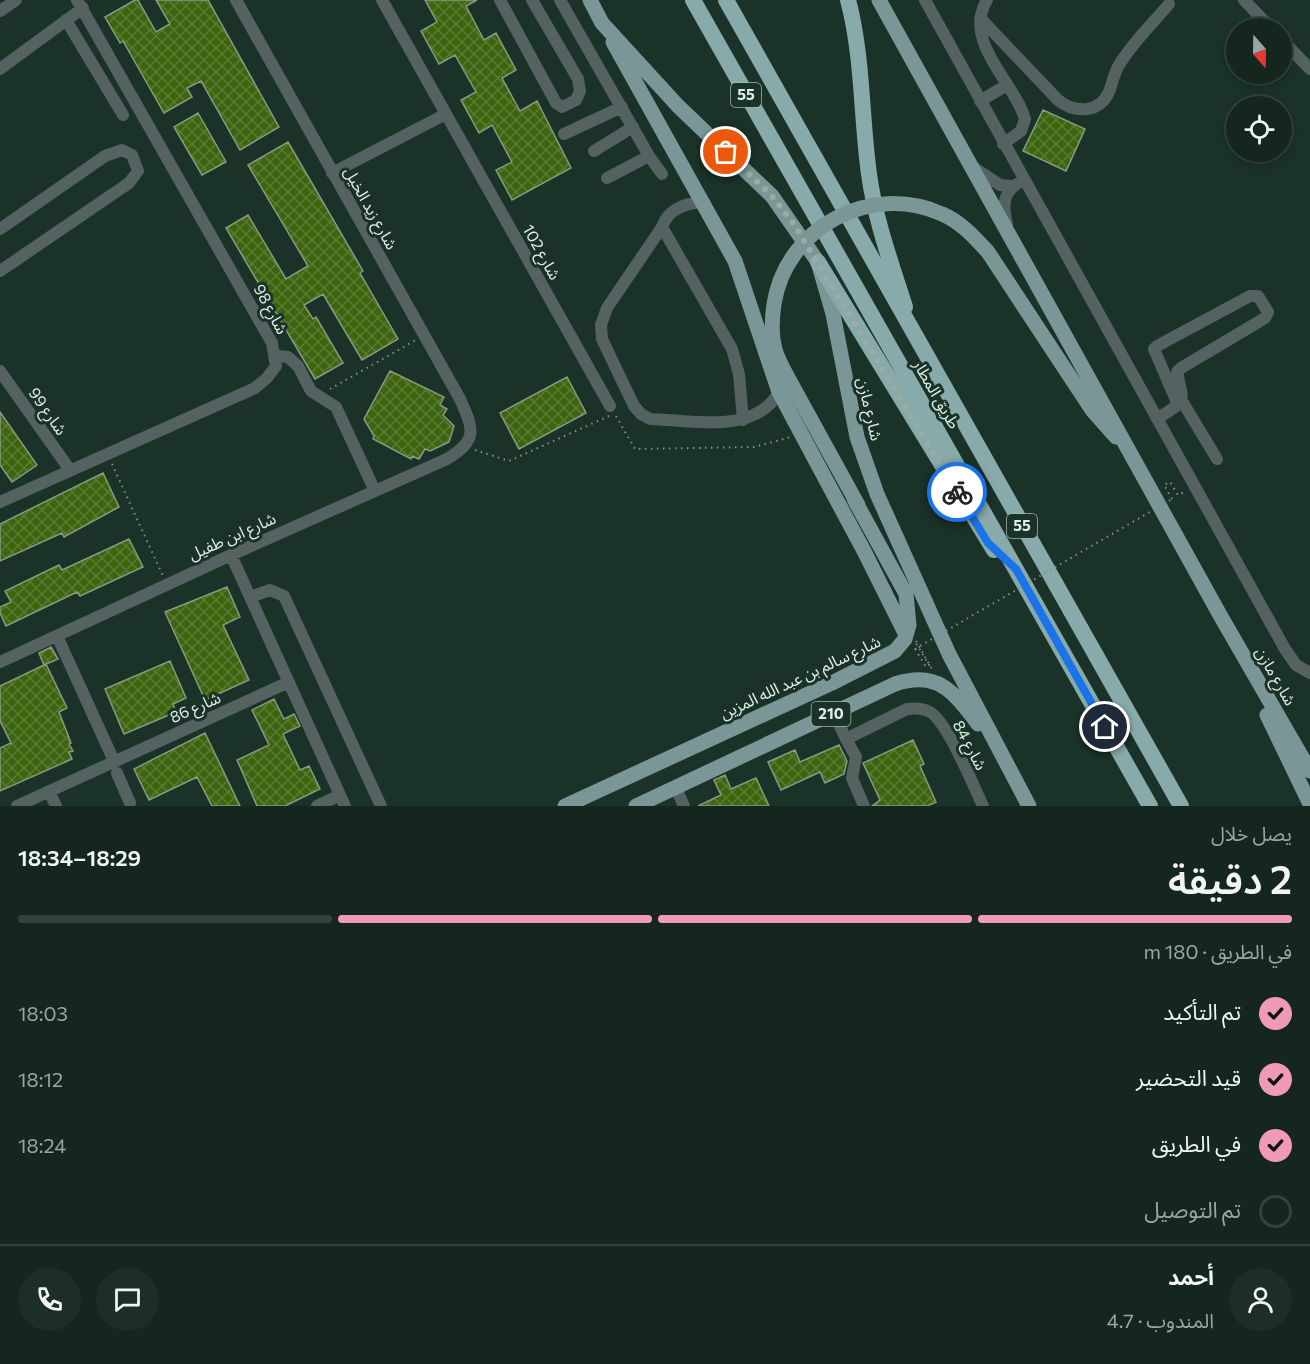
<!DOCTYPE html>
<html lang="ar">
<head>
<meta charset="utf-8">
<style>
	:root { --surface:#14261e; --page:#1d2e27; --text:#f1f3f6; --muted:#9da5a4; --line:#33433c; --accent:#f09ab6 }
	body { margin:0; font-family:Commissioner,"Noto Sans Arabic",sans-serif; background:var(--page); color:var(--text); direction:rtl; height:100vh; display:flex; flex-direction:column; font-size:22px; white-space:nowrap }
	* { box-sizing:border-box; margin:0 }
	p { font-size:20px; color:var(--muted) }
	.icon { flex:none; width:33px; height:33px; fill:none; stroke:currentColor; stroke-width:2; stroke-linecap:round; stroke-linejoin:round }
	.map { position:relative; height:806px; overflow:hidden; direction:ltr }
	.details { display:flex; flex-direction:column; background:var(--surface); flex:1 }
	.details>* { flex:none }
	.needle { width:39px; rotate:160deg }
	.controls { position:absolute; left:1226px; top:18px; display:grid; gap:12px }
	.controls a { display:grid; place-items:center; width:66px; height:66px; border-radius:50%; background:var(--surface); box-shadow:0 3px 9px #0003,0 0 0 2px var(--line); font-size:30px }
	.pin { position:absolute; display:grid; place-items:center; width:51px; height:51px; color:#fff; margin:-26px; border:3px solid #fff; border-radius:50%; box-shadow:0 2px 6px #0007 }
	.courier { position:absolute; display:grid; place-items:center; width:60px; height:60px; margin:-30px; border:4px solid #1a73e8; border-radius:50%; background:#fff; color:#222; box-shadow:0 2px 8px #0007 }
	.headline em { font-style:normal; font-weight:600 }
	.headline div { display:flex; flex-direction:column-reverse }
	.headline { display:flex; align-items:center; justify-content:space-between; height:102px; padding:0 18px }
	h1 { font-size:39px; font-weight:600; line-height:45px }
	.bar { display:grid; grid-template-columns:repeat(4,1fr); gap:9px 6px; align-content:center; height:72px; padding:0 18px }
	.bar i { height:8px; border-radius:4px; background:var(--line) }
	.bar .on { background:var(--accent) }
	.bar p { grid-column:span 4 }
	.line { display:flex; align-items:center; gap:15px; padding:0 18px; border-top:2px solid var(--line) }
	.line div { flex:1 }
	.round { display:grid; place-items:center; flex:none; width:63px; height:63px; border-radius:32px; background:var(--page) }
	ol { padding:0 18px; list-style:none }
	li { display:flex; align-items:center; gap:18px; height:66px }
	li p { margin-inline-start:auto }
	li .icon { padding:6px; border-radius:50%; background:var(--accent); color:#111; stroke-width:4 }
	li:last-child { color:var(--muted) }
	li i { width:33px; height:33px; border:3px solid var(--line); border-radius:50% }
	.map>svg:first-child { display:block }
</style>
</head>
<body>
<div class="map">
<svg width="1310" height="806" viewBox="0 0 1310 806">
	<defs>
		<pattern id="building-cross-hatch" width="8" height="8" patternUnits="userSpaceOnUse" patternTransform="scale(1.5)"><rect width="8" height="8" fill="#3d650f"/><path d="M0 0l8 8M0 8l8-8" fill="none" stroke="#597b32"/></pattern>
	</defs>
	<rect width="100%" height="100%" fill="#1a3228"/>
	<!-- building -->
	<path fill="url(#building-cross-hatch)" stroke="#8c9982" stroke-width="1.5" d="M 135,0 L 138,0 L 156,32 L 170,24 L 156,0 L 208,0 L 279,127 L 240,150 L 201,81 L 187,88 L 192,97 L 164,113 L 123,41 L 120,43 L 105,17 Z
		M 425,0 L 477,0 L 466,6 L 484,40 L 496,33 L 516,70 L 502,78 L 520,111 L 537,101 L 571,168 L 512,200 L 496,170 L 512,162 L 492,125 L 479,133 L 461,100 L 476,92 L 455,55 L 439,64 L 421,31 L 437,22 Z
		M 1043,110 L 1085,129 L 1066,171 L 1023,151 Z
		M 198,113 L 226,162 L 202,175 L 174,127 Z
		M 288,142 L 363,271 L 360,273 L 398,339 L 362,360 L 323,294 L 304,305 L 313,319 L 316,317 L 343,363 L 315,379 L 226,228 L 248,215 L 286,279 L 308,266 L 248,165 Z
		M 390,371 L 444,397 L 440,405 L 447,409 L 443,415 L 454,426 L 449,442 L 430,451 L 425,449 L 419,459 L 412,456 L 411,459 L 373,439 L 374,436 L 364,419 Z
		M 567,377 L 586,413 L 519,449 L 500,413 Z
		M 0,412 L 37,465 L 12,482 L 0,465 Z
		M 103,473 L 119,507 L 64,537 L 62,533 L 0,561 L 0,524 Z
		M 129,539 L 143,567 L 80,596 L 77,592 L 6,626 L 0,613 L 0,607 L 11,602 L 5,591 L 59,565 L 62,570 Z
		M 227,587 L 240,617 L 223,625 L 249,680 L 205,700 L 165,612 Z
		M 51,647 L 58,659 L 44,665 L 39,653 Z
		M 170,661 L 186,698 L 173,704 L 176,712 L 124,734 L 105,689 Z
		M 46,664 L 67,708 L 59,712 L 71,743 L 69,744 L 73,751 L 69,752 L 72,759 L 0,791 L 0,748 L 11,743 L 0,721 L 0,686 Z
		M 274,699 L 284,719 L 294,714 L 300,726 L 283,734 L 300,770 L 309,766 L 320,789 L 285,806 L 257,806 L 237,760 L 269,745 L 252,710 Z
		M 205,733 L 240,806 L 212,806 L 197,777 L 149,800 L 134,769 Z
		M 913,740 L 924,764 L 920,766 L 936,802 L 927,806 L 872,806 L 880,800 L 863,763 Z
		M 839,745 L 847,761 L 844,774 L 825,783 L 820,772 L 781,790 L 768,762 L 795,750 L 800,762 Z
		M 725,775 L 731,789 L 756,778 L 769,806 L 698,806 L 721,795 L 714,780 Z"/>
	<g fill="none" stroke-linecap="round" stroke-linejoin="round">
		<!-- path -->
		<path stroke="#7f938a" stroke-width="2" stroke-dasharray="1.5 4.5" stroke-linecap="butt" d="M 330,389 L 416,340
			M 616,416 L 635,449 L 754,447 L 791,437
			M 475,450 L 509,461 L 609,416
			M 112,464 L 163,576
			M 1172,499 L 1164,485 L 1170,482 L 1178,495 L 1184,492
			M 916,641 L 932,669
			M 915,649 L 926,667 L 929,665 L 916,643"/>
		<!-- minor -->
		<path stroke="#546262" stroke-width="12" d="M 382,0 L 610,406
			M 500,0 L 556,103 L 562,107 L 576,100 L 580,91 L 578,79 L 532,0
			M 560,0 L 649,156 L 662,174
			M 925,0 L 1285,649 L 1296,665 L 1310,673
			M 987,0 C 962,42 1014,81 1025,119 L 1021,131 L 1003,144
			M 1244,0 L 1271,28
			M 0,11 L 16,0
			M 980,18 L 1058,100 C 1074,113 1099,114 1109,92 C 1113,82 1114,71 1121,62 C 1134,41 1153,23 1169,4
			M 66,20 L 123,115
			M 1281,39 L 1310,69
			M 0,69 L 83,8
			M 980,101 L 1007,85
			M 564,134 L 622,107
			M 594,151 L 633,127
			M 973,167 L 1000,185 L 1012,186
			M 332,173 L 446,114
			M 607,178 L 649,156
			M 704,202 C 686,203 668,209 662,227 L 607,308 L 601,325 L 602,339 L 634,406 L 641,414 L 650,419 C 692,420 755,435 779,392
			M 1007,224 C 1002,203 1003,191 1023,180
			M 662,227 L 732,349 L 739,374 L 743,420
			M 0,229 L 105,156 L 122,150 L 132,155 L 138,171 L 129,183 L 0,271
			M 276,356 L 288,357 L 298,366 L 311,391 L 336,407 L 375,491
			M 0,371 L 70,470
			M 1182,401 L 1217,459
			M 1157,419 C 1187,399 1184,405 1177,372 L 1181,368 L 1265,318 L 1268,312 L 1258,296 L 1250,296 L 1157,346 L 1154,349 L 1178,405
			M 0,502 L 255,388 L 267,378 L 276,366 L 272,343 L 77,0
			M 231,555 L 345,806
			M 250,597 L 270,590 L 284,596 L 381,806
			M 57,636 L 114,761
			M 0,662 L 231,555 L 447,459 C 478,440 474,430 460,399 L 236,0
			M 834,713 L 846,739 L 907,709 C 915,708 922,708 930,712 C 948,723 973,785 983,806
			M 846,739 L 856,757 L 852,778 L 864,806
			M 117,773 L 130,803
			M 676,788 L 684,806
			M 49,791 L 56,806
			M 17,806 L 289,682
			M 317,806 L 340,795"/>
		<!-- major -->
		<path stroke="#7a9697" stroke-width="15" d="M 590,0 L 602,23 L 678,106 L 772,196 L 818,262 L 833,314 L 857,437 L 877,494 L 949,654 L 1029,806
			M 879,0 L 1220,615 L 1310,771
			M 613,42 L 735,261 L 779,392 L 864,551 L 906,635
			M 988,252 L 1092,410 L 1116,437
			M 786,374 L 858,505
			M 1267,715 L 1310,804
			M 565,806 L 832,683 L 895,651 L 905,639 L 909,625 L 906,594 L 854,499
			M 636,806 L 895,684 C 938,670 954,692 978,724"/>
		<!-- highway -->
		<path stroke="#89aaab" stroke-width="16" d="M 693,0 L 1150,806
			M 726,0 L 1181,806
			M 848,0 C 863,56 861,116 869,174 C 875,219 891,263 905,307
			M 818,262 L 994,550"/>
		<!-- path-bridge -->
		<path stroke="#7f938a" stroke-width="2" stroke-dasharray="1.5 4.5" stroke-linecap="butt" d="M 915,649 L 1172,499"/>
		<!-- major-bridge -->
		<path stroke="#7a9697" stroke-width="15" d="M 786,374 C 782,366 777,358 775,349 C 771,335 772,318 774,304 C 786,227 871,182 942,214 C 961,222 974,237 988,252"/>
	</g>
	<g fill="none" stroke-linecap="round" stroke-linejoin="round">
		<!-- done -->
		<path stroke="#9aaca4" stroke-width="6" stroke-dasharray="0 10.8" d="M 726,152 L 772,196 L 795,226 L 957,492"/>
		<!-- route -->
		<path stroke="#1a73e8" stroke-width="8" d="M 957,492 L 988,543 L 1016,569 L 1105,727"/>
	</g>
	<g text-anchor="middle" stroke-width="6" stroke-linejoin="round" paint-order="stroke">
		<!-- shield labels -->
		<g fill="#1a3228" stroke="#a4b6ae" stroke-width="1.5">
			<rect x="731" y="83" width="30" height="24" rx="4.5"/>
			<rect x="1007" y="514" width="30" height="24" rx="4.5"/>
			<rect x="811.5" y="702" width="39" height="24" rx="4.5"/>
		</g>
		<g font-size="15" font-weight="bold" fill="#dfeee7">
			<text x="746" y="100">55</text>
			<text x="1022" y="531">55</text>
			<text x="831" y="719">210</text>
		</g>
		<!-- street labels -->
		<g font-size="16" fill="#dfeee7" stroke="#1a3228">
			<text transform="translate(371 208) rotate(61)" y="6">شارع زيد الخيل</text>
			<text transform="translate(542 252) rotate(61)" y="6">شارع 102</text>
			<text transform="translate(271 309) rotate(62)" y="6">شارع 98</text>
			<text transform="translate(937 394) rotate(60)" y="6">طريق المطار</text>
			<text transform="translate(870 409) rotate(77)" y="6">شارع مازن</text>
			<text transform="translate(48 411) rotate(55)" y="6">شارع 99</text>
			<text transform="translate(232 536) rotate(-24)" y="6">شارع ابن طفيل</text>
			<text transform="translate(1276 676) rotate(60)" y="6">شارع مازن</text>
			<text transform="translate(800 677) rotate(-25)" y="6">شارع سالم بن عبد الله المزين</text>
			<text transform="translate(195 707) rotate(-24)" y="6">شارع 86</text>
			<text transform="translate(970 745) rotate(62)" y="6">شارع 84</text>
		</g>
	</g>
</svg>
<div class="controls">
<a><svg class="needle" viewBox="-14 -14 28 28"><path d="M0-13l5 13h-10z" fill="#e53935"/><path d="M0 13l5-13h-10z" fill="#9da5a4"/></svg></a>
<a><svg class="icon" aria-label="locate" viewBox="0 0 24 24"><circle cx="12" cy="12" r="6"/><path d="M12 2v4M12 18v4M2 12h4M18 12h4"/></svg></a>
</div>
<div class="pin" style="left:726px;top:152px;background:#ea580c"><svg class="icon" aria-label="bag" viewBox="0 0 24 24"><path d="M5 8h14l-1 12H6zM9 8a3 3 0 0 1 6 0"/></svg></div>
<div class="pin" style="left:1105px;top:727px;background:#1f2937"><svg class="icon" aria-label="home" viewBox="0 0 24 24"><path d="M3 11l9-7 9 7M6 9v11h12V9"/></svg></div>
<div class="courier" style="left:957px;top:492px"><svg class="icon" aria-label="bike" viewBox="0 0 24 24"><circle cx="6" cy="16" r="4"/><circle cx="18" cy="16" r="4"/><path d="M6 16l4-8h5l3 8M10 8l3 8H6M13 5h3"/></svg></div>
</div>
<section class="details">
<div class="headline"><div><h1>2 دقيقة</h1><p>يصل خلال</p></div><em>18:29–18:34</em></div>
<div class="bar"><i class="on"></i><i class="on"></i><i class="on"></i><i></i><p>في الطريق · 180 m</p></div>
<ol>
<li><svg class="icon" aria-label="check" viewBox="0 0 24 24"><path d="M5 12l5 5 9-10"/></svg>تم التأكيد<p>18:03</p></li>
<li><svg class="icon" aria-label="check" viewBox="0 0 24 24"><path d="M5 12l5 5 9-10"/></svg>قيد التحضير<p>18:12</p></li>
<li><svg class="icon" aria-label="check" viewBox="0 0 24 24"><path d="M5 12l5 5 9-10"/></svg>في الطريق<p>18:24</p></li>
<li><i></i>تم التوصيل</li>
</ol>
<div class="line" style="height:108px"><a class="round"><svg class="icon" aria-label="person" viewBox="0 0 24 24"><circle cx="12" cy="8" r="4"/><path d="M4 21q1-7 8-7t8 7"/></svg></a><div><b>أحمد</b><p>المندوب · 4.7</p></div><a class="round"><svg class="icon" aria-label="chat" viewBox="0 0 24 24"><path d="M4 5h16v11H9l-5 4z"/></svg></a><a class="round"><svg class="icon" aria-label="phone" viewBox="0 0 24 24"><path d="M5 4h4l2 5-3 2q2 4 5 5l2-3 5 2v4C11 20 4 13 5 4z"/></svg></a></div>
</section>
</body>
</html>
